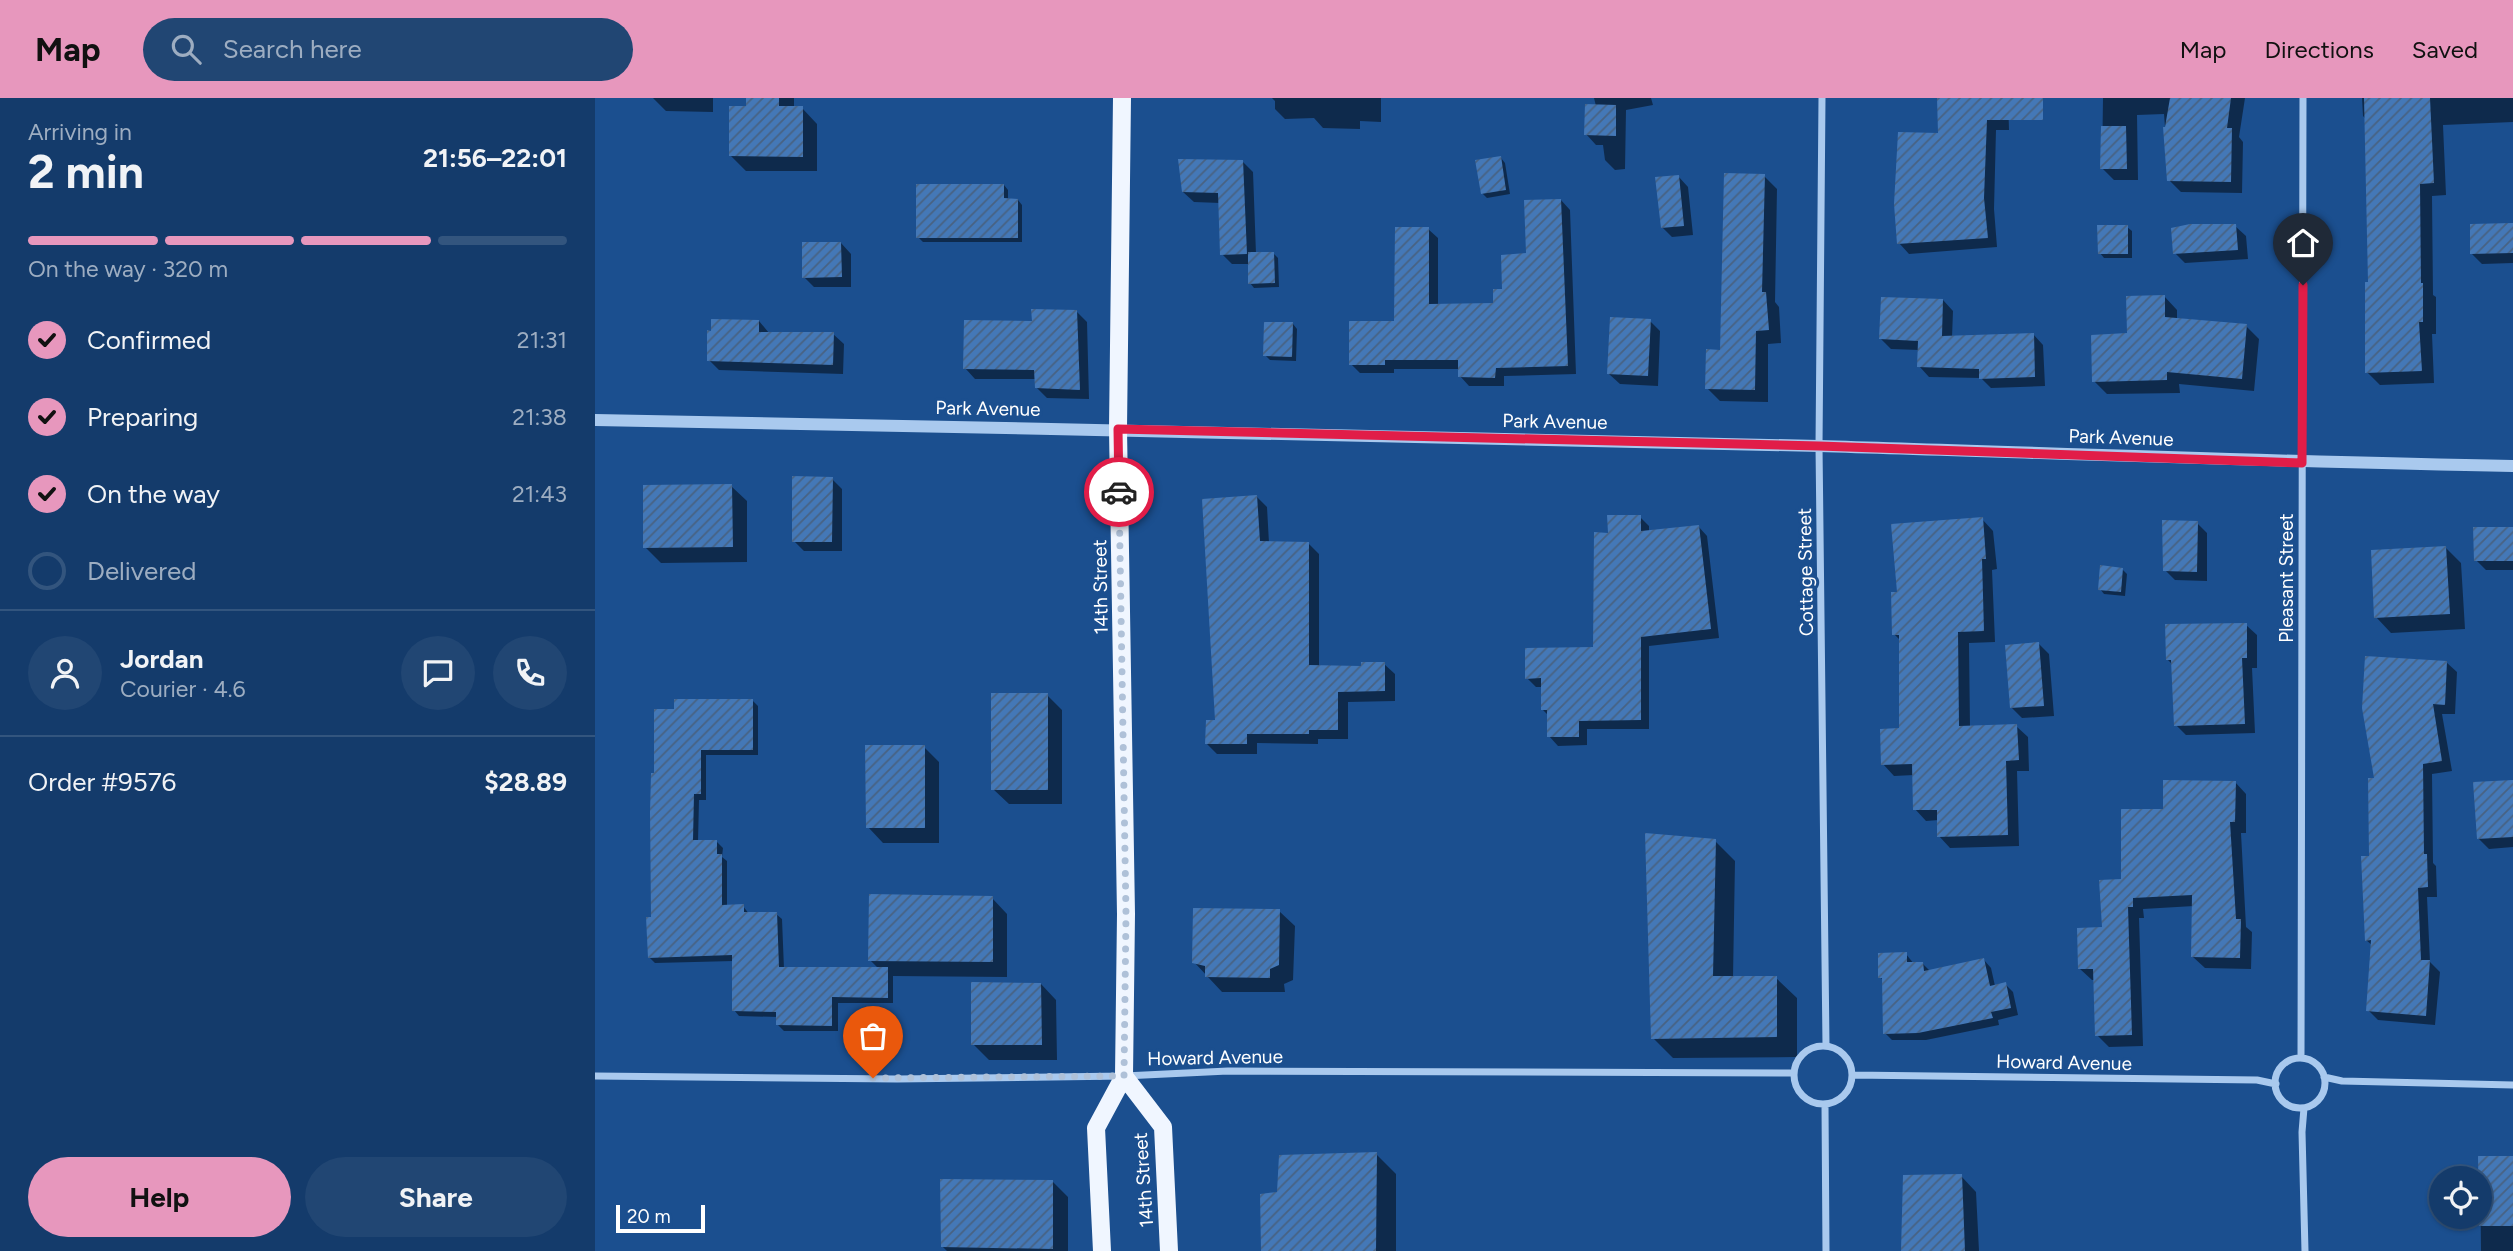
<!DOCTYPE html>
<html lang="en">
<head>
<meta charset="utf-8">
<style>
	:root { --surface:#143b6b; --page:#214673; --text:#f1f3f6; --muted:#9dadc1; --line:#33557e; --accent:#e797bd }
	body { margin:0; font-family:Figtree,sans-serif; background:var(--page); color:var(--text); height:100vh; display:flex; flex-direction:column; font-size:26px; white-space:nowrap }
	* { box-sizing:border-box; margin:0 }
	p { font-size:23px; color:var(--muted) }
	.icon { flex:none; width:38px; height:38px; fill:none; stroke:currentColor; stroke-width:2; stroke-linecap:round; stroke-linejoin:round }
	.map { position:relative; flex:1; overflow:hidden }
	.sheet { display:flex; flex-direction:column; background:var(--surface); width:595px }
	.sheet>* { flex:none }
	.buttons { position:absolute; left:1834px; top:1068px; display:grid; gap:14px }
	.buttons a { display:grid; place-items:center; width:63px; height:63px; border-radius:50%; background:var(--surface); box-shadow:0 2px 5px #0004,0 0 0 2px var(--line); font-size:35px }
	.scale { position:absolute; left:21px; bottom:18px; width:89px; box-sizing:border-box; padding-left:7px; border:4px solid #fff; border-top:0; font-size:19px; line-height:24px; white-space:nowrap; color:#fff; -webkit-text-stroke:5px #1b4f8f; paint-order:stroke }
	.pin { position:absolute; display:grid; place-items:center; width:60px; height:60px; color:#fff; margin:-72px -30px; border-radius:50% 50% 50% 0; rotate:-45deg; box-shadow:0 0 7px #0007 }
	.pin .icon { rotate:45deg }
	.courier { position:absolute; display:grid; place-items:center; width:70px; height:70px; margin:-35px; border:5px solid #e11d48; border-radius:50%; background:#fff; color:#222; box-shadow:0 2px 9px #0007 }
	.headline em { font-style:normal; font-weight:700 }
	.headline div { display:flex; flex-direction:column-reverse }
	.headline { display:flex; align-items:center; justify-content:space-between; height:119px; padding:0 28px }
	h1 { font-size:46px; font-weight:700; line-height:52px }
	.bar { display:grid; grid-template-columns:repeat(4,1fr); gap:10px 7px; align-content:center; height:84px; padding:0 28px }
	.bar i { height:9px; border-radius:5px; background:var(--line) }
	.bar .selected { background:var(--accent) }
	.bar p { grid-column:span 4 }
	.line { display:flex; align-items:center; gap:18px; padding:0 28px; border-top:2px solid var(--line) }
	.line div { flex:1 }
	.round { display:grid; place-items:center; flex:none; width:74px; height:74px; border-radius:37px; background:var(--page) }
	ol { padding:0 28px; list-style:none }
	li { display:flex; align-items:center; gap:21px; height:77px }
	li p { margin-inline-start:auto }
	li .icon { padding:7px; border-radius:50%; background:var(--accent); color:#111; stroke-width:4 }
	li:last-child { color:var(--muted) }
	li i { width:38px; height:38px; border:4px solid var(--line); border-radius:50% }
	.primary-button { display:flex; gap:14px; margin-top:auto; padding:14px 28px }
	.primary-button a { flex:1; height:80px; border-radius:42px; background:var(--accent); color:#111; font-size:28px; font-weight:700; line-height:80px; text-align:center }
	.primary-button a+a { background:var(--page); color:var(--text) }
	header { display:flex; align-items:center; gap:42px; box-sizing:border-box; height:98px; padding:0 35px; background:var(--accent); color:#111 }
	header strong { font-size:33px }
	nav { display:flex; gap:38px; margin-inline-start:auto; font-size:24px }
	.search { width:490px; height:63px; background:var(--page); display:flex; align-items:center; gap:18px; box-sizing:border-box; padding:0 24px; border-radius:38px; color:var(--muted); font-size:26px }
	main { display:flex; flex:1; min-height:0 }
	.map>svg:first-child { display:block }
</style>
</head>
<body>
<header>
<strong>Map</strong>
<div class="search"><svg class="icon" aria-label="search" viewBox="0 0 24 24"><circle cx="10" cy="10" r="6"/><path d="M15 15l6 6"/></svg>Search here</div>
<nav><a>Map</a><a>Directions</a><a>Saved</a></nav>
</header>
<main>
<section class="sheet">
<div class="headline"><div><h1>2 min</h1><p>Arriving in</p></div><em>21:56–22:01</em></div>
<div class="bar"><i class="selected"></i><i class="selected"></i><i class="selected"></i><i></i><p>On the way · 320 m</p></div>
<ol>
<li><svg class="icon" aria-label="check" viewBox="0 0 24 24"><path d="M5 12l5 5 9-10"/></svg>Confirmed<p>21:31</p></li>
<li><svg class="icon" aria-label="check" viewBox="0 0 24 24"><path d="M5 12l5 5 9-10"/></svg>Preparing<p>21:38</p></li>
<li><svg class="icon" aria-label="check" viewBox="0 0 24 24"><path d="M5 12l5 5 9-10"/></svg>On the way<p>21:43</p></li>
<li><i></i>Delivered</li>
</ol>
<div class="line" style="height:126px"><a class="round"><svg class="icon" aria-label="person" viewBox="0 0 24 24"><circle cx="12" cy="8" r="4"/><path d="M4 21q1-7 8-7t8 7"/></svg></a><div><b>Jordan</b><p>Courier · 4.6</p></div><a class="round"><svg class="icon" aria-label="chat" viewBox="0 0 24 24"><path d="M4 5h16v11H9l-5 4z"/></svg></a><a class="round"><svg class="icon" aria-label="phone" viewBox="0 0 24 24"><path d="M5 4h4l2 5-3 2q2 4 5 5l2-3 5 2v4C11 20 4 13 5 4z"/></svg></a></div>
<div class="line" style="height:91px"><div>Order #9576</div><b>$28.89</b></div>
<div class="primary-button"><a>Help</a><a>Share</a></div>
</section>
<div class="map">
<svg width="1918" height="1153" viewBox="0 0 1918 1153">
	<defs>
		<pattern id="building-hatch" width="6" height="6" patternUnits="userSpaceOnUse" patternTransform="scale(1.75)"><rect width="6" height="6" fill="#4478b7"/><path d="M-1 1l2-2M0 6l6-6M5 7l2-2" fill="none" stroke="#486282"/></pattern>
	</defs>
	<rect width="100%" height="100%" fill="#1b4f8f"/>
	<!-- shadow -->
	<path fill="#0007" d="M 58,0 L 118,0 L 118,14 L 71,13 Z
		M 153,0 L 199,0 L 199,10 L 207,10 L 222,26 L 222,73 L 151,73 L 136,58 L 152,10 Z
		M 677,0 L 786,0 L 786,24 L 765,23 L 765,31 L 728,30 L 719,20 L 690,21 L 680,11 L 680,3 Z
		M 999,0 L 1056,0 L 1058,7 L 1031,12 L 1030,71 L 1020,72 L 1010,62 L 1008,47 L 1001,47 L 991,36 L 1001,8 Z
		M 1344,0 L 1413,0 L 1414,32 L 1401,32 L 1399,111 L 1402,149 L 1314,156 L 1304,145 L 1344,37 Z
		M 1508,0 L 1650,0 L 1644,39 L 1648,44 L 1647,95 L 1586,94 L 1574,82 L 1569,16 L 1542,17 L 1543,82 L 1519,82 L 1507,70 Z
		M 1767,0 L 1918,0 L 1918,24 L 1848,27 L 1851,97 L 1837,98 L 1838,197 L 1841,199 L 1841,236 L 1837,236 L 1839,285 L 1785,287 L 1772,274 L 1775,186 L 1771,21 L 1768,18 Z
		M 906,60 L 910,65 L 915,96 L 892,100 L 887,95 Z
		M 648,64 L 658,74 L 661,156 L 679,156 L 683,160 L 684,189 L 659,190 L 655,185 L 655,166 L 637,166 L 627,156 L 625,105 L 599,104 L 588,94 Z
		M 1083,78 L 1093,89 L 1098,137 L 1077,139 L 1067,129 Z
		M 1169,78 L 1182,91 L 1180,204 L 1184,209 L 1186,245 L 1173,246 L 1173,304 L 1125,303 L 1112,290 L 1127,253 Z
		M 409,87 L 413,92 L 413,102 L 423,102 L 427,107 L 427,144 L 328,144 L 323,139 Z
		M 966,102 L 975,112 L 981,276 L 909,278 L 909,288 L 874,288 L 865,278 L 865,271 L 799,271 L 799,275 L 765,275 L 756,266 L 800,225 L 833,131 L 843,140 L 843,207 L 900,207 Z
		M 1918,126 L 1918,165 L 1887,166 L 1877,156 Z
		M 1640,128 L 1651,138 L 1653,161 L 1590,165 L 1580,155 Z
		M 1532,129 L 1537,133 L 1537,160 L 1509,160 L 1505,155 Z
		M 246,145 L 256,156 L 256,189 L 219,189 L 209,179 Z
		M 1569,198 L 1582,212 L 1582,222 L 1651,228 L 1664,241 L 1659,293 L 1584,286 L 1585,295 L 1512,296 L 1499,283 L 1534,237 Z
		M 1348,202 L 1358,213 L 1357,240 L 1438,236 L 1448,247 L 1450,288 L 1396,290 L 1386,280 L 1334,279 L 1324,268 L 1324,252 L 1296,251 L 1286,241 Z
		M 482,214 L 492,224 L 494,301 L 452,300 L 441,289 L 441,281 L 380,281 L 370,270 L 439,225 Z
		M 164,223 L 174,235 L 238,236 L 249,246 L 248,276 L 124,272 L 114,262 Z
		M 1055,223 L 1065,233 L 1063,288 L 1025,286 L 1014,276 Z
		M 698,226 L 702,231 L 701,263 L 675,262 L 670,257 Z
		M 237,381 L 247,391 L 247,453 L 209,453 L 199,443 Z
		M 136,388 L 152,403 L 152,464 L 66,465 L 50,449 Z
		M 662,399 L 672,409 L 674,445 L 713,445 L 724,456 L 724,569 L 768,570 L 789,566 L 800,576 L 800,603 L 753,604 L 753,641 L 723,641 L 723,646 L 662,645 L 662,656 L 622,656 L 612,646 L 622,624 Z
		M 1045,419 L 1054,428 L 1054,434 L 1103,428 L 1112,438 L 1124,540 L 1054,548 L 1054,631 L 992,631 L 992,647 L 963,648 L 954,638 L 953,617 L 948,612 L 948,589 L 941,589 L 932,580 L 1000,551 L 1014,437 Z
		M 1387,421 L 1398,433 L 1402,471 L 1397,472 L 1400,544 L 1374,545 L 1375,630 L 1421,628 L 1433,639 L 1434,673 L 1422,673 L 1424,748 L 1355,750 L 1344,738 L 1344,722 L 1331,723 L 1320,711 L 1319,677 L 1299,678 L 1288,666 L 1306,632 L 1305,542 L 1299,536 L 1303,495 Z
		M 1602,425 L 1612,435 L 1612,483 L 1580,482 L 1570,472 Z
		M 1918,431 L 1918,472 L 1891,472 L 1881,462 Z
		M 1851,450 L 1866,465 L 1870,531 L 1796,535 L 1781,519 Z
		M 1527,471 L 1532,476 L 1530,498 L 1509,496 L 1505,491 Z
		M 1651,527 L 1662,537 L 1662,570 L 1657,570 L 1660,635 L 1591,637 L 1581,627 L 1578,567 L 1572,561 Z
		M 1444,546 L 1454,556 L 1459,618 L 1427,620 L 1417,610 Z
		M 1851,564 L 1862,574 L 1860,616 L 1847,616 L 1857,673 L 1837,676 L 1838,765 L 1841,768 L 1842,799 L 1832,799 L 1835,864 L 1845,874 L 1840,927 L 1783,922 L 1773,912 L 1778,848 L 1771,842 L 1781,681 Z
		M 452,597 L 467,612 L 467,706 L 414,706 L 398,691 Z
		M 157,602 L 163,608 L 163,657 L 111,657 L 111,702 L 104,702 L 103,744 L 122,744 L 128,750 L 127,759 L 132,763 L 132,808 L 148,808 L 154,816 L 181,816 L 187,821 L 189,871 L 284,871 L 275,862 L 397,800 L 412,816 L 412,879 L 298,878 L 298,905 L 243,905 L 243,933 L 189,933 L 183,927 L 183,919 L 144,918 L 139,912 L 139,863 L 60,865 L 54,859 L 58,820 L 61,676 L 80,613 Z
		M 329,649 L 344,664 L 344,745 L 288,745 L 273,729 Z
		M 1640,684 L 1651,696 L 1651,735 L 1646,735 L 1651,829 L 1657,834 L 1656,871 L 1610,870 L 1598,859 L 1599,808 L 1548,811 L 1549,820 L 1544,820 L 1548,948 L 1514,949 L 1502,937 L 1500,882 L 1497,882 L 1485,871 L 1509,831 L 1528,782 L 1569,713 Z
		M 1918,684 L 1918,749 L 1894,751 L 1884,741 Z
		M 1120,743 L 1140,763 L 1138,880 L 1181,880 L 1202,900 L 1202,959 L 1078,960 L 1058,940 Z
		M 684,813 L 700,828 L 698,882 L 689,886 L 690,894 L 627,894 L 599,864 Z
		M 1311,856 L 1319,866 L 1328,866 L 1335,873 L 1389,862 L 1396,870 L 1400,888 L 1410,886 L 1418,894 L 1423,917 L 1403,922 L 1404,927 L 1331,942 L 1297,942 L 1290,935 L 1289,883 L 1285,879 Z
		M 446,886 L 461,902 L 462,962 L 394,962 L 378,946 Z
		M 781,1056 L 801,1076 L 801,1153 L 667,1153 L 684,1095 Z
		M 1885,1060 L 1918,1060 L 1918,1153 L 1886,1153 Z
		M 1366,1078 L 1381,1094 L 1384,1153 L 1308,1153 Z
		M 458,1084 L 473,1099 L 473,1153 L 352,1153 L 347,1148 Z"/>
	<!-- building -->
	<path fill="url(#building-hatch)" d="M 151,0 L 184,0 L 184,8 L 208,8 L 208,59 L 134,58 L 134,8 L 151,8 Z
		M 1342,0 L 1448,0 L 1448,22 L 1392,22 L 1389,100 L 1393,140 L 1302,146 L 1299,106 L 1303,34 L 1343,35 Z
		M 1575,0 L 1636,0 L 1632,30 L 1637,30 L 1636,84 L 1572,83 L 1568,29 L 1570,29 Z
		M 1769,0 L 1835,0 L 1839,85 L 1825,86 L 1826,185 L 1828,185 L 1828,224 L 1824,224 L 1827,273 L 1770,275 L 1770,184 L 1773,184 Z
		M 990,6 L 1021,7 L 1021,38 L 989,37 Z
		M 1506,28 L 1531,28 L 1532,71 L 1505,71 Z
		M 906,58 L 911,92 L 886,96 L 880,62 Z
		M 583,61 L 648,62 L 652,156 L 625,157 L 623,95 L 587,94 Z
		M 1129,75 L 1170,76 L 1167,194 L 1171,194 L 1174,232 L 1161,233 L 1160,292 L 1110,291 L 1111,251 L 1125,252 Z
		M 1084,77 L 1089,128 L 1066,130 L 1060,79 Z
		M 321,86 L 409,86 L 409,100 L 423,101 L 423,140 L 321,140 Z
		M 966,101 L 973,268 L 901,270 L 900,280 L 863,279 L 863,262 L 790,262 L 790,267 L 754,267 L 754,223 L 799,223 L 800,129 L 834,129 L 834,206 L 898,205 L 898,191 L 907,191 L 906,157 L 931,155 L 929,102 Z
		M 1918,125 L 1918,155 L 1875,156 L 1875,126 Z
		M 1595,126 L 1641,126 L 1643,152 L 1578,156 L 1576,130 Z
		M 1502,127 L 1533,127 L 1533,156 L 1503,156 Z
		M 207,144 L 246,144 L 247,179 L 207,180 Z
		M 653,154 L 679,154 L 680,185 L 653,186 Z
		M 1570,197 L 1570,219 L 1652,226 L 1647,281 L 1572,274 L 1572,282 L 1497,284 L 1496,237 L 1532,235 L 1531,198 Z
		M 1286,199 L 1348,201 L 1347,238 L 1439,235 L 1440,279 L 1384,281 L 1384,271 L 1322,269 L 1323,243 L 1284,241 Z
		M 436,211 L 482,212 L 485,292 L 440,290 L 439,272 L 368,271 L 369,222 L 437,223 Z
		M 1015,219 L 1056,221 L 1053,278 L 1012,276 Z
		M 116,221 L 164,222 L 164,234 L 239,234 L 238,267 L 112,263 L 112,232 L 116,233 Z
		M 669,224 L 698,224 L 697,259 L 668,258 Z
		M 197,378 L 238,379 L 237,444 L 197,444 Z
		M 137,386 L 138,449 L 48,450 L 48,387 Z
		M 662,397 L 665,443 L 714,444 L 714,567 L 766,568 L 766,564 L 790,564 L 790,593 L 743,594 L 743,632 L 714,632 L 714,636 L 652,636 L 652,646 L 610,646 L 611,622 L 620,622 L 607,401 Z
		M 1012,417 L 1046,417 L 1046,433 L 1104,427 L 1116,531 L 1046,539 L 1046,622 L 984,623 L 984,639 L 952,639 L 952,612 L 946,612 L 946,580 L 930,581 L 930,550 L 998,549 L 999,434 L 1013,435 Z
		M 1388,419 L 1391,461 L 1387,461 L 1389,533 L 1363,534 L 1364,628 L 1422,626 L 1424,662 L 1411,663 L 1413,737 L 1342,739 L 1342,712 L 1318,712 L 1317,666 L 1286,667 L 1285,631 L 1304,630 L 1304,537 L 1297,537 L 1296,494 L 1302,494 L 1296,426 Z
		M 1567,422 L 1603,423 L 1602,474 L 1568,473 Z
		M 1878,429 L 1918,429 L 1918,463 L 1879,463 Z
		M 1851,448 L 1855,516 L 1779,520 L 1776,452 Z
		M 1505,467 L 1528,470 L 1526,494 L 1503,492 Z
		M 1652,525 L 1652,560 L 1647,560 L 1650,626 L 1579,628 L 1576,562 L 1571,562 L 1570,526 Z
		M 1444,544 L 1449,608 L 1415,610 L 1410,547 Z
		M 1770,558 L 1852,563 L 1850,607 L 1838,606 L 1847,663 L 1828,666 L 1829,756 L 1832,756 L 1833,789 L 1823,790 L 1826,862 L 1835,862 L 1831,918 L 1771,913 L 1776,842 L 1770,843 L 1766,758 L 1774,758 L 1773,680 L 1779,680 L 1767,610 Z
		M 396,595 L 453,595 L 453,692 L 396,692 Z
		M 79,601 L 158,601 L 158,652 L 106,652 L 106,696 L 99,696 L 98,742 L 122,742 L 122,756 L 127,756 L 127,807 L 149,806 L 149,814 L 182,814 L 184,869 L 293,869 L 293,900 L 237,899 L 237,928 L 181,927 L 181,914 L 137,913 L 137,857 L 53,860 L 51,819 L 56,819 L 55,714 L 56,675 L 59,675 L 59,611 L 79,611 Z
		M 270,647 L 330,647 L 330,730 L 271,730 Z
		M 1568,682 L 1641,683 L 1640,724 L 1635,724 L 1641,821 L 1646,821 L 1645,860 L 1596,859 L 1597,797 L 1538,800 L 1538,809 L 1533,809 L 1537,937 L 1500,938 L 1498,871 L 1483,871 L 1482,830 L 1507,829 L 1504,782 L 1526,781 L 1526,711 L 1568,711 Z
		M 1918,682 L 1918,739 L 1882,741 L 1878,684 Z
		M 1050,735 L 1121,741 L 1118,878 L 1182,878 L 1182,939 L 1056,941 Z
		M 274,796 L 398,798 L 398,864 L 273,863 Z
		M 598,810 L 685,811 L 684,867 L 675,871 L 675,880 L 610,879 L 610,868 L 597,865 Z
		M 1312,854 L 1312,864 L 1328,864 L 1329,873 L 1389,860 L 1395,888 L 1411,884 L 1416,910 L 1396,914 L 1398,920 L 1323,935 L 1288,936 L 1287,880 L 1283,880 L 1283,855 Z
		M 376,884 L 446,885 L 447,947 L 376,947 Z
		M 782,1054 L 781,1153 L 666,1153 L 665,1096 L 682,1094 L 684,1057 Z
		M 1883,1058 L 1918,1058 L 1918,1128 L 1884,1128 Z
		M 1367,1076 L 1370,1153 L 1306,1153 L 1308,1077 Z
		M 345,1081 L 458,1082 L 458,1151 L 346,1149 Z"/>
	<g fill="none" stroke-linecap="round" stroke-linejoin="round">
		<!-- minor -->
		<path stroke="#a9c9ee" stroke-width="7" d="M 1227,0 L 1224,348 L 1231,947
			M1199 977a29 29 0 1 1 58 0a29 29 0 1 1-58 0Z
			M 1706,960 L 1708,0
			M1680 985a25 25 0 1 1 50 0a25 25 0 1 1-50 0Z
			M 1257,977 L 1662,982 L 1681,986
			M 0,978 L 302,981 L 529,978 L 633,973 L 1199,975
			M 1729,979 L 1747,983 L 1918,987
			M 1230,1007 L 1231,1153
			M 1709,1010 L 1707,1034 L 1710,1153"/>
		<!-- tertiary -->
		<path stroke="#a9c9ee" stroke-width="12" d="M 0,322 C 408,331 816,336 1224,348 C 1455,355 1687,364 1918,368"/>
		<!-- primary -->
		<path stroke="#f0f6ff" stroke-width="18" d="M 529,978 L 568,1029 L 574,1153
			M 507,1153 L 501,1030 L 529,978 L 531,816 L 523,331 L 527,0"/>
	</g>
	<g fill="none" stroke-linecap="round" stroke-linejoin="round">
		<!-- done -->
		<path stroke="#afc1d8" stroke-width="7" stroke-dasharray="0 12.6" d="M 278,980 L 529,978 L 531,816 L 524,394"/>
		<!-- route -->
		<path stroke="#e11d48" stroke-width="9" d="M 524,394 L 523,331 L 1224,348 L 1707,365 L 1708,187"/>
	</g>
	<g text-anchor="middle" stroke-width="6" stroke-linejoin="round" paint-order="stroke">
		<!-- street labels -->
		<g font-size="19" fill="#fff" stroke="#1b4f8f">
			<text transform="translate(393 310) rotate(1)" y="7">Park Avenue</text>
			<text transform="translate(960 323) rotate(1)" y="7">Park Avenue</text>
			<text transform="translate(1526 339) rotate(2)" y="7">Park Avenue</text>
			<text transform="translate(1210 474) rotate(-91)" y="7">Cottage Street</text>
			<text transform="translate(1691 480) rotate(-90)" y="7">Pleasant Street</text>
			<text transform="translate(505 489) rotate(-91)" y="7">14th Street</text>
			<text transform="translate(620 959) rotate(-1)" y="7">Howard Avenue</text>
			<text transform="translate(1469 964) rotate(1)" y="7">Howard Avenue</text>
			<text transform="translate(548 1082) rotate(-94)" y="7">14th Street</text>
		</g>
	</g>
</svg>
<div class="buttons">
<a><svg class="icon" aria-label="locate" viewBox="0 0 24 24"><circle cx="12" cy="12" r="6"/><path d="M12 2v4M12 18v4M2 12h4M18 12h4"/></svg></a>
</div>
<div class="scale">20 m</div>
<div class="pin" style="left:278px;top:980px;background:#ea580c"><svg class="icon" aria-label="bag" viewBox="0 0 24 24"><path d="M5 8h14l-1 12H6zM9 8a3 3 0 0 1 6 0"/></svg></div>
<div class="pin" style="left:1708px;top:187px;background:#1f2937"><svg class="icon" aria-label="home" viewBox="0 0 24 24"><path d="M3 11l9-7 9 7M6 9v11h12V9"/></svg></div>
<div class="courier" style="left:524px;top:394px"><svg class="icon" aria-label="car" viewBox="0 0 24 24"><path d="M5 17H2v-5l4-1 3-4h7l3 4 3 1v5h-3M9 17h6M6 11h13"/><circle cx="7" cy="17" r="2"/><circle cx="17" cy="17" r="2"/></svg></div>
</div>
</main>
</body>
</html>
